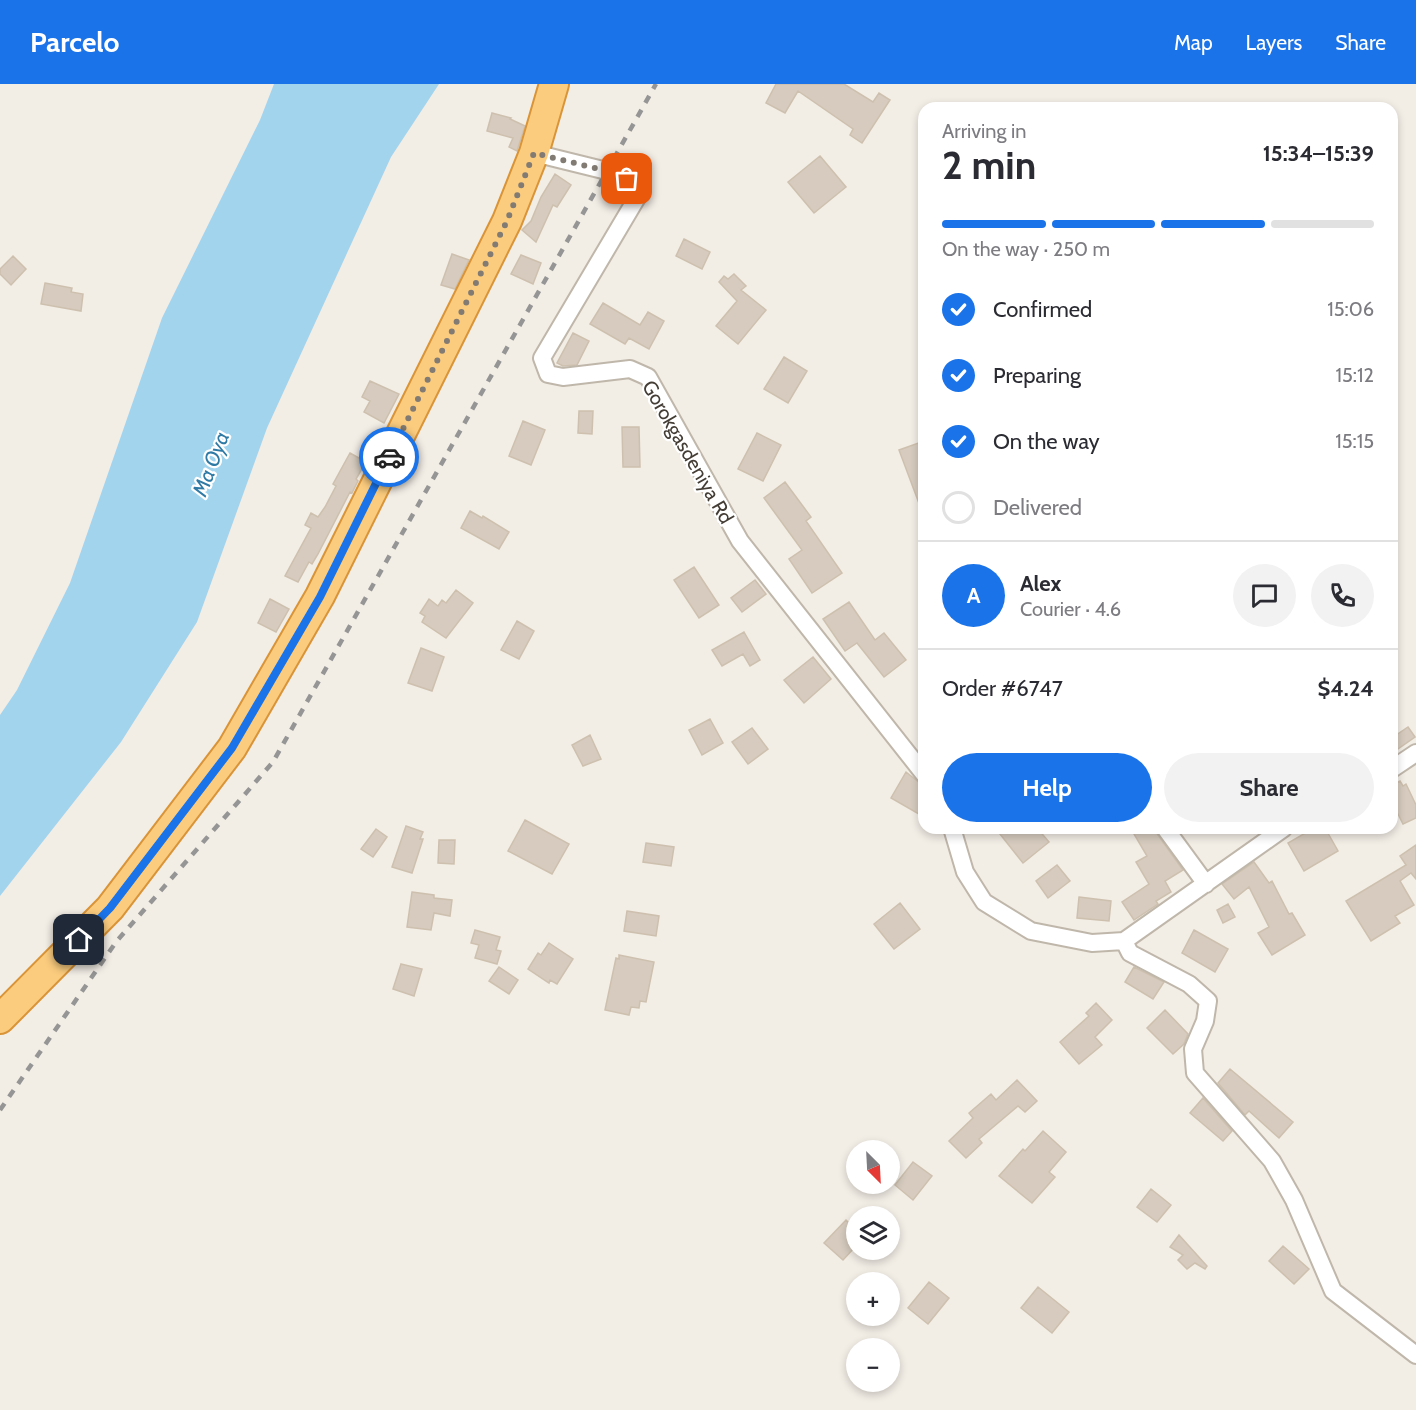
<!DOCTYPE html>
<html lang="en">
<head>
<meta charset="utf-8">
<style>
	:root { --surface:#fff; --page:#f2f2f3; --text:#2b2b33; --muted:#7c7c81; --line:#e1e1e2; --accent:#1a73e8 }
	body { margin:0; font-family:Cabin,sans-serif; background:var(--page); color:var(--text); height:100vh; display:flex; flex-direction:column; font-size:22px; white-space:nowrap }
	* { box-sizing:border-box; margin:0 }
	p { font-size:20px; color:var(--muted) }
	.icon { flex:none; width:33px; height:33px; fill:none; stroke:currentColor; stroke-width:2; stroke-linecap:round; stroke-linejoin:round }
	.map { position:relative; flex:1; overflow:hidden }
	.side { position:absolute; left:918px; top:18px; width:480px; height:732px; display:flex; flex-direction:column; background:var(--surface); border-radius:18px; box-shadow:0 3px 9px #0003 }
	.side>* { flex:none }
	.needle { width:39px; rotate:156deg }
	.tools { position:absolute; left:846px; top:1056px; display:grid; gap:12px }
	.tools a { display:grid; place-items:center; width:54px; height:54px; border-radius:50%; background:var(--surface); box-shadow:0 3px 9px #0003; font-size:30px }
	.pin { position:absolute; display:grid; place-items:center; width:51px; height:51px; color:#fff; margin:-26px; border-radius:12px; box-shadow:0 3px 9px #0006 }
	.courier { position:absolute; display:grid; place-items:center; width:60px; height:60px; margin:-30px; border:4px solid #1a73e8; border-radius:50%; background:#fff; color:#222; box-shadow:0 2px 8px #0007 }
	.head em { font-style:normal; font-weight:700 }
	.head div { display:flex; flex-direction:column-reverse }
	.head { display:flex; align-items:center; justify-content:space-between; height:102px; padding:0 24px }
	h1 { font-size:39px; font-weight:700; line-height:45px }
	.bar { display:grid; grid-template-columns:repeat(4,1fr); gap:9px 6px; align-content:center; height:72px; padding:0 24px }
	.bar i { height:8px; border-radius:4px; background:var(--line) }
	.bar .selected { background:var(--accent) }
	.bar p { grid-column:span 4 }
	.line { display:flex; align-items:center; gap:15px; padding:0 24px; border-top:2px solid var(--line) }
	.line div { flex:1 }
	.round { display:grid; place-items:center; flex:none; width:63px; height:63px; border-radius:32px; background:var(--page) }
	ol { padding:0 24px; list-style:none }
	li { display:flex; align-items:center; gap:18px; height:66px }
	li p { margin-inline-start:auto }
	li .icon { padding:6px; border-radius:50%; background:var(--accent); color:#fff; stroke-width:4 }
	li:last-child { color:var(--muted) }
	li i { width:33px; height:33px; border:3px solid var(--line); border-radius:50% }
	.button { display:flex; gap:12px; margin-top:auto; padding:12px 24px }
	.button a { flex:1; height:69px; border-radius:36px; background:var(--accent); color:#fff; font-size:24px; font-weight:700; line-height:69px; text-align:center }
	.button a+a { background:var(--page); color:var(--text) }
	header { display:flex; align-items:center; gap:36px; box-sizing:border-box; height:84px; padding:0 30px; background:var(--accent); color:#fff }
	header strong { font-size:28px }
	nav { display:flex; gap:33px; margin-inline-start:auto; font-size:21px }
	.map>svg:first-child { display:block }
</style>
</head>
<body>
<header>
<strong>Parcelo</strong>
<nav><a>Map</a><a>Layers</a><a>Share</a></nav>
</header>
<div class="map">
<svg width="1416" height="1326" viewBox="0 0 1416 1326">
	<rect width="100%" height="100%" fill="#f2ede5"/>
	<!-- water -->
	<path fill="#a2d4ee" d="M 274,0 L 439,0 L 391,73 L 267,344 L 197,538 L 121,658 L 0,812 L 0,631 L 17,606 L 70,499 L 162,234 L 260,36 Z"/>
	<!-- building -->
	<path fill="#d6cbbe" stroke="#cec0ae" stroke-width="1.5" d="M 776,0 L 844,0 L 873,18 L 879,9 L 890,16 L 862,59 L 850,51 L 853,45 L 798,7 L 785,29 L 766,19 Z
		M 492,29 L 511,34 L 510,35 L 525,42 L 517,67 L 509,63 L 513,54 L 487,47 Z
		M 820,72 L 846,103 L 814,129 L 788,98 Z
		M 555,90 L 571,101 L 557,123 L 553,121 L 536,158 L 522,146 L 531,137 L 541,113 Z
		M 684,155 L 710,168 L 702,185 L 676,172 Z
		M 452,170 L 469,176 L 455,205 L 441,201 Z
		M 521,171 L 541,179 L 533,200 L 511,190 Z
		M 13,172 L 26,185 L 11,201 L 0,190 L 0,185 Z
		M 734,190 L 746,202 L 741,206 L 766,226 L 738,260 L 716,242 L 737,217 L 719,198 L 724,192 L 728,195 Z
		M 45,199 L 72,204 L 71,208 L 83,210 L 81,227 L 41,220 Z
		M 603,219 L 640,241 L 648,228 L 664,237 L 649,265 L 629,254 L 625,260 L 590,240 Z
		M 573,249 L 589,257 L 577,281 L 563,282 L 557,279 Z
		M 784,273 L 807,287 L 788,319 L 764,305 Z
		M 370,297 L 399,310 L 384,339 L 364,328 L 370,317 L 362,313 Z
		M 579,327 L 593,327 L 592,350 L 578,349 Z
		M 523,337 L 545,346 L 531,381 L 509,372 Z
		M 622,343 L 639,343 L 640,383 L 623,383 Z
		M 757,349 L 781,361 L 763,397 L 738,385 Z
		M 924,357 L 924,430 L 923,430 L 899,366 Z
		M 350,369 L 366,378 L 356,395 L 358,397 L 352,409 L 350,408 L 318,470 L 312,480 L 309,478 L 298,498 L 285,492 L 311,444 L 305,441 L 311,429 L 318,433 L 325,423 L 336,402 L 333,400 Z
		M 785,398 L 811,433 L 806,437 L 842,489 L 812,509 L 789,475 L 802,466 L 764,414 Z
		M 470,427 L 482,434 L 483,432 L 509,448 L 499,465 L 461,444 Z
		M 694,483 L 719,521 L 699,534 L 674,496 Z
		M 755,496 L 766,510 L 742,528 L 731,514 Z
		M 456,506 L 473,519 L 446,554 L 422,538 L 425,532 L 420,529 L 429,515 L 438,522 L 442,516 L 446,519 Z
		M 270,515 L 289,525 L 276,548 L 258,539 Z
		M 849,518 L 875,556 L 884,549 L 906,576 L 884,593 L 857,559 L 845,567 L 823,535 Z
		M 517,537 L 534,547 L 519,575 L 501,566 Z
		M 744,548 L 760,576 L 750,582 L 743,570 L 722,582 L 712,566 Z
		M 421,564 L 444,573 L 432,607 L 408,599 Z
		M 813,573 L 831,595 L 804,619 L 784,596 Z
		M 710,635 L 723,659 L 702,671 L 689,646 Z
		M 1408,643 L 1415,653 L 1392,669 L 1392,654 Z
		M 752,644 L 768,665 L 748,680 L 732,658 Z
		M 590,651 L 601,675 L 583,682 L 572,661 Z
		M 906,688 L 920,699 L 924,700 L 924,733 L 891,714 Z
		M 1400,697 L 1403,702 L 1406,700 L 1416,721 L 1416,734 L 1403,740 L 1392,718 L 1392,701 Z
		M 525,736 L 569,760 L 552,790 L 508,767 Z
		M 406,742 L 423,748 L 420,755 L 423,755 L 412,789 L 392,783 Z
		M 1007,744 L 1037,744 L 1049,758 L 1023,779 L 1000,750 Z
		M 1144,744 L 1155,744 L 1157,750 L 1183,786 L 1165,797 L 1171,808 L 1156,817 L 1158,820 L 1134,836 L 1122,818 L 1149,800 L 1136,778 L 1147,772 L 1134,750 Z
		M 1314,744 L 1325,744 L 1338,767 L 1304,787 L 1288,759 Z
		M 376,745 L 387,753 L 373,773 L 361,765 Z
		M 439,756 L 455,756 L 454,780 L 438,779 Z
		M 646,759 L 674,763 L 671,782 L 643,778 Z
		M 1416,761 L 1416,795 L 1411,789 L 1400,797 L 1414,821 L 1395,832 L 1400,839 L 1371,857 L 1346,817 L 1406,781 L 1400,772 Z
		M 1254,778 L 1269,799 L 1272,797 L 1289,830 L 1292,829 L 1305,851 L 1272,871 L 1258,849 L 1269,843 L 1249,803 L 1234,815 L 1222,800 Z
		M 1057,781 L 1070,797 L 1048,814 L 1036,797 Z
		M 412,808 L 434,811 L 434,814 L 452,816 L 450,832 L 434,829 L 431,846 L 407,843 Z
		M 1079,813 L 1111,817 L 1109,837 L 1077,834 Z
		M 900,819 L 920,845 L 894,865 L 874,840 Z
		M 1228,820 L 1235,833 L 1223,839 L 1217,826 Z
		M 627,827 L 659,832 L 656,852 L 624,847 Z
		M 475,846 L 500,853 L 496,866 L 501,867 L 497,880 L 475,874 L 479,861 L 471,859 Z
		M 1194,846 L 1228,865 L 1215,888 L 1182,869 Z
		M 549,859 L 573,875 L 557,900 L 550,896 L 549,899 L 528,885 L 538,869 L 541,871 Z
		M 619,871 L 654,878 L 646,918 L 640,917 L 639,924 L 631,923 L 629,931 L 605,926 L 616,874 L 619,875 Z
		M 401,880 L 422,885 L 414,912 L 393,905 Z
		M 499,883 L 518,896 L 509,910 L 489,897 Z
		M 1134,883 L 1164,898 L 1153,915 L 1125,898 Z
		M 1096,919 L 1112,936 L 1095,953 L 1102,961 L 1079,980 L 1060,958 L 1089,932 L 1086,929 Z
		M 1165,926 L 1188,950 L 1184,960 L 1173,970 L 1147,944 Z
		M 1230,985 L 1293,1038 L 1279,1054 L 1249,1027 L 1245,1031 L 1218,999 Z
		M 1017,996 L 1037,1017 L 1025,1028 L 1018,1022 L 979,1055 L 982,1059 L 966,1074 L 949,1057 L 973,1034 L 969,1029 L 991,1010 L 996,1016 Z
		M 1203,1014 L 1232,1047 L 1223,1057 L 1190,1029 Z
		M 1043,1047 L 1066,1068 L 1049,1088 L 1055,1093 L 1032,1119 L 999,1092 L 1023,1065 L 1025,1067 Z
		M 913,1078 L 932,1092 L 913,1116 L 895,1101 Z
		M 1151,1105 L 1171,1121 L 1157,1138 L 1137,1123 Z
		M 846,1136 L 856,1146 L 856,1162 L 843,1176 L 824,1159 Z
		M 1179,1151 L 1207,1182 L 1205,1185 L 1195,1179 L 1187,1185 L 1178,1176 L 1183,1171 L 1170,1163 Z
		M 1283,1162 L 1309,1185 L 1294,1200 L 1269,1177 Z
		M 929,1198 L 949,1214 L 928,1240 L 908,1224 Z
		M 1038,1203 L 1069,1228 L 1052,1249 L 1021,1224 Z"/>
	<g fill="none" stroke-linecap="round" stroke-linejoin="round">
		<!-- minor casing -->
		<g stroke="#c0b7ab" stroke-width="20">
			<path id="minor" d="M 534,69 L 607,87 L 627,95 L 638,112 L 542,274 L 548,290 L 563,293 L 630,285 L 648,293 L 740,457 L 924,690
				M 1392,685 L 1416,669
				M 952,744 L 965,788 L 984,818 L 1031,847 L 1092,859 L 1124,857 L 1284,744
				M 1165,744 L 1206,800
				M 1124,857 L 1130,869 L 1189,900 L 1208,917 L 1205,937 L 1193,965 L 1195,989 L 1272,1077 L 1294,1116 L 1333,1207 L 1416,1271"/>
		</g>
		<!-- trunk casing -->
		<g stroke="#da9438" stroke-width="32">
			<path id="trunk" d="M 0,935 L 110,824 L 232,664 L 320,512 L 507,137 L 534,69 L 554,0"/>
		</g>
		<!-- minor -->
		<use href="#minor" stroke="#fff" stroke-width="16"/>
		<!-- trunk -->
		<use href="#trunk" stroke="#fbcc7e" stroke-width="28"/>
		<!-- rail -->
		<path stroke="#959595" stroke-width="4.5" stroke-dasharray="8 8" stroke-linecap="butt" d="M 0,1026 L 116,858 L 273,678 L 656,0"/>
	</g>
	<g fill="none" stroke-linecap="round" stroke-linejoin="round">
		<!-- done -->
		<path stroke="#817b73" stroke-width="6" stroke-dasharray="0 10.8" d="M 389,373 L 507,137 L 534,69 L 607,87 L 627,95"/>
		<!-- route -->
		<path stroke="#1a73e8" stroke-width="8" d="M 79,856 L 110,824 L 232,664 L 320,513 L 389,373"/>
	</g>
	<g text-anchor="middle" stroke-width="4.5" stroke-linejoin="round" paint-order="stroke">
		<!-- street labels -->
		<g font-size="20" fill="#443d35" stroke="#fff">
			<text transform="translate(688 368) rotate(60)" y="7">Gorokgasdeniya Rd</text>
		</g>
		<!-- water labels -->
		<g font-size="21" font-style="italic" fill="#2f7aa5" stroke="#fff">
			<text transform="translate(211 380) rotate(-69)" y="7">Ma Oya</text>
		</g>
	</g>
</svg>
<div class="tools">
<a><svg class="needle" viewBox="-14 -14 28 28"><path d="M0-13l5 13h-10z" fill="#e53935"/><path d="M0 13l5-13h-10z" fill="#7c7c81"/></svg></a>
<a><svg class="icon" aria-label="layers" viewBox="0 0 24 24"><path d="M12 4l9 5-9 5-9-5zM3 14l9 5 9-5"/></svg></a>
<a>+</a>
<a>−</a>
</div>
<div class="pin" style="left:627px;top:95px;background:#ea580c"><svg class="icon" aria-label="bag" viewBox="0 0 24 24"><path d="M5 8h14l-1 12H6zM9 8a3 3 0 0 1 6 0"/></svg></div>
<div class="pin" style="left:79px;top:856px;background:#1f2937"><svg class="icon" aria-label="home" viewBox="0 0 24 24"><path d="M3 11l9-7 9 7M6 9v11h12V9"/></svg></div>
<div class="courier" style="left:389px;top:373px"><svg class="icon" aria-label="car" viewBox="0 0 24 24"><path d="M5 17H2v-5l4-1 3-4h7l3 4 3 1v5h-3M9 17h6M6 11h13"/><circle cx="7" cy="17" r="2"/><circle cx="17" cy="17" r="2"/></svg></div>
<section class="side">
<div class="head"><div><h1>2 min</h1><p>Arriving in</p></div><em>15:34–15:39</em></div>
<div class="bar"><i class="selected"></i><i class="selected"></i><i class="selected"></i><i></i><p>On the way · 250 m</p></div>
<ol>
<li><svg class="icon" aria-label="check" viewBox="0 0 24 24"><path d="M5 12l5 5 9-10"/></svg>Confirmed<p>15:06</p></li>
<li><svg class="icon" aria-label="check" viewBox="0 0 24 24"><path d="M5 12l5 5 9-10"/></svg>Preparing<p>15:12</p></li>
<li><svg class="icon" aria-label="check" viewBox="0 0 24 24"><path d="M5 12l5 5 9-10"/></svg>On the way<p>15:15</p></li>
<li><i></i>Delivered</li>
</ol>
<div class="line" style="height:108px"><b class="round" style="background:var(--accent);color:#fff">A</b><div><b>Alex</b><p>Courier · 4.6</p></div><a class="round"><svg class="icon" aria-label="chat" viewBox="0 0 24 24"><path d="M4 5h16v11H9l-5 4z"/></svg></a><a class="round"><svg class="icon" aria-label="phone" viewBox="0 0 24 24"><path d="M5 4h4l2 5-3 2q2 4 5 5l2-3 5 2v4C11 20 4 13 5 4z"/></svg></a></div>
<div class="line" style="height:78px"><div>Order #6747</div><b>$4.24</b></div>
<div class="button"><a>Help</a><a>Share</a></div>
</section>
</div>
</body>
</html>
